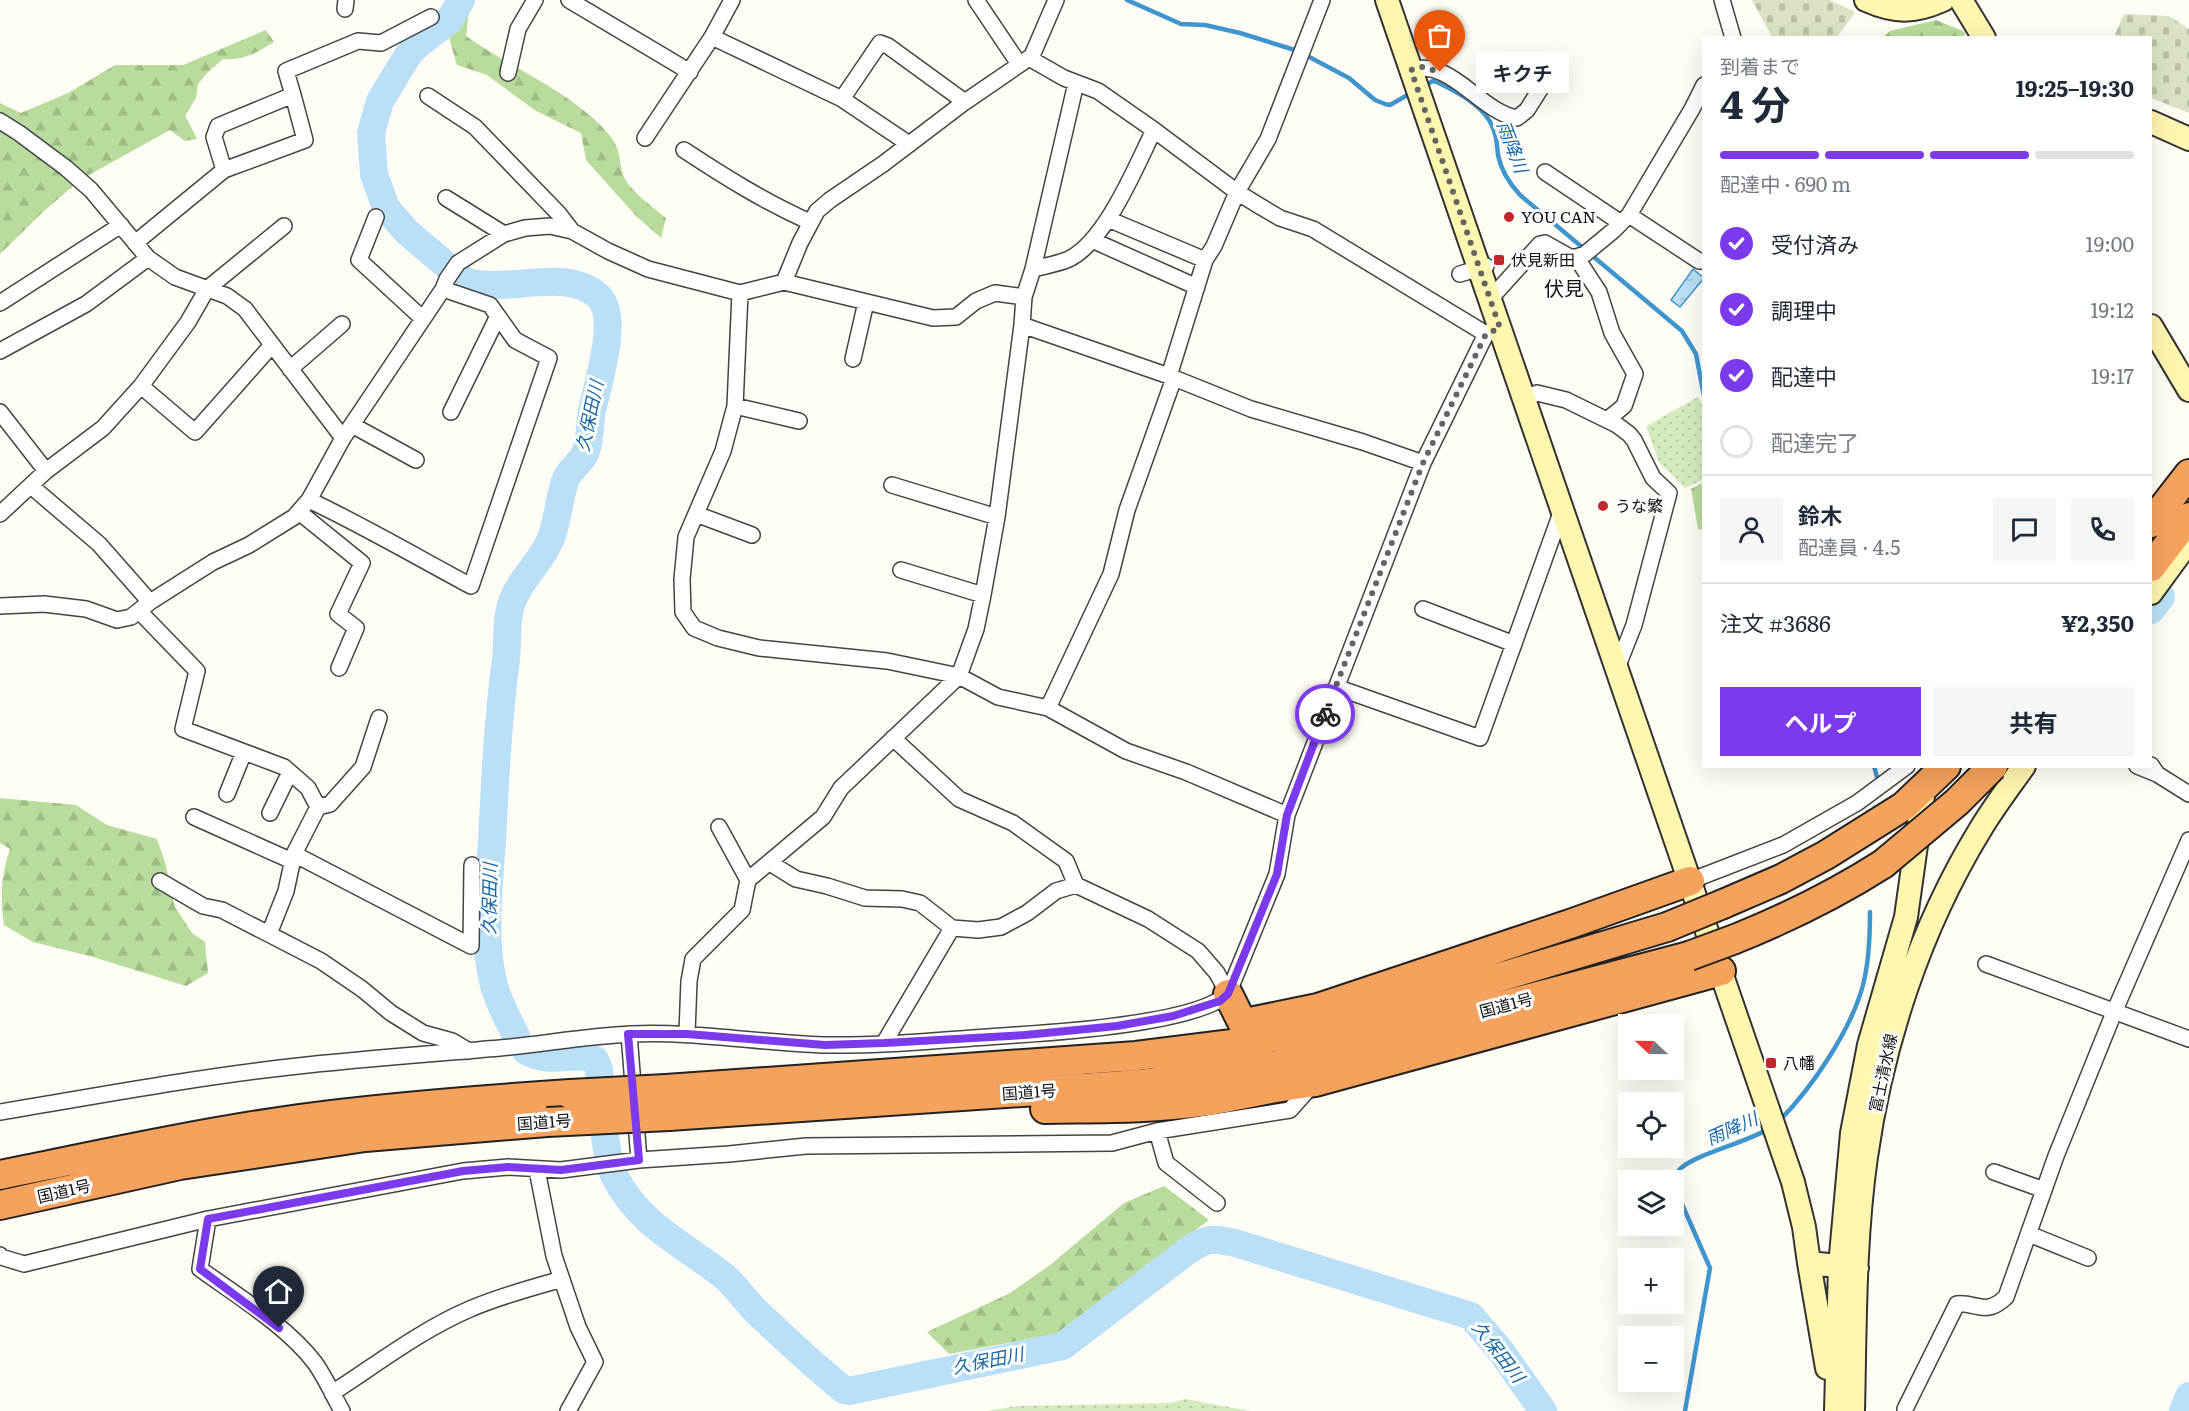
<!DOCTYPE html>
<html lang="ja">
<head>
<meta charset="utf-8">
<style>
	:root { --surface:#fff; --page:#f6f6f7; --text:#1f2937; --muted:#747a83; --line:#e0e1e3; --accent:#7c3aed }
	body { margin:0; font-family:Literata,"Noto Sans JP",serif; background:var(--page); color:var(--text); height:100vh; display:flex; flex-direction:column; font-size:22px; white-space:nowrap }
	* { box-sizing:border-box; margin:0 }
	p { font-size:20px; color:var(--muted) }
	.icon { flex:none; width:33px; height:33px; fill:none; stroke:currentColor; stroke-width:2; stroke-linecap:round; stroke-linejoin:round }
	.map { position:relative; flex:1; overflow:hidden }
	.side { position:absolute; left:1702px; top:36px; width:450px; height:732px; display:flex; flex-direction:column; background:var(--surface); border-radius:0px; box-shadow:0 6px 24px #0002 }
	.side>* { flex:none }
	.needle { width:39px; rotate:292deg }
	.buttons { position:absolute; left:1618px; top:1014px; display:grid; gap:12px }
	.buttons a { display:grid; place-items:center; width:66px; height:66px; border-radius:0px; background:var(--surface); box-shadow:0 6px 24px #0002; font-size:30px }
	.pin { position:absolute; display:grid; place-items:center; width:51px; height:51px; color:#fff; margin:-62px -26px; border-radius:50% 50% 50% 0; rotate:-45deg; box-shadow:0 0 6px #0007 }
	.pin .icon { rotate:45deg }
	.courier { position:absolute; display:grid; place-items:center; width:60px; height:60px; margin:-30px; border:4px solid #7c3aed; border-radius:50%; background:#fff; color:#222; box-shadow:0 2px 8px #0007 }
	.bubble { position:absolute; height:42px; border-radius:0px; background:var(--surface); box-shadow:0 6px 24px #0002; font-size:20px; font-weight:700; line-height:42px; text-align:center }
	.headline em { font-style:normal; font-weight:700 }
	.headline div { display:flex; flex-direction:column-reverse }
	.headline { display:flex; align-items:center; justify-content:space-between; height:102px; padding:0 18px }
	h1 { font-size:39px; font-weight:700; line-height:45px }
	.bar { display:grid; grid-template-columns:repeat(4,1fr); gap:9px 6px; align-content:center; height:72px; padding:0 18px }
	.bar i { height:8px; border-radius:4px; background:var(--line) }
	.bar .on { background:var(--accent) }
	.bar p { grid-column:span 4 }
	.line { display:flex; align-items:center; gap:15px; padding:0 18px; border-top:2px solid var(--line) }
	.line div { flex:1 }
	.round { display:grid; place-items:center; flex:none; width:63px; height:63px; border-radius:0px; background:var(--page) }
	ol { padding:0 18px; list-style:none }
	li { display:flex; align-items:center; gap:18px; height:66px }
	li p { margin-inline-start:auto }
	li .icon { padding:6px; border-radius:50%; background:var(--accent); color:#fff; stroke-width:4 }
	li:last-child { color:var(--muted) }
	li i { width:33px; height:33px; border:3px solid var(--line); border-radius:50% }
	.action { display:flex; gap:12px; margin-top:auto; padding:12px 18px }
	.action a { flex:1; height:69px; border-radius:0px; background:var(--accent); color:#fff; font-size:24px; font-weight:700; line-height:69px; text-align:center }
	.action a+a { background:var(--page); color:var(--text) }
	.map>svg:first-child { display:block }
</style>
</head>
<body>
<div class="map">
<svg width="2189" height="1411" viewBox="0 0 2189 1411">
	<defs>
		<pattern id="grass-dots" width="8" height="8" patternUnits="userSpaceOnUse" patternTransform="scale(1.5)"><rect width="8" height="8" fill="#d5ebbd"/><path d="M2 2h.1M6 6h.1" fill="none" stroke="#b6c8a1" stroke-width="1.8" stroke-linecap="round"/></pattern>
		<pattern id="forest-firs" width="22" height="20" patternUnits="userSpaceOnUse" patternTransform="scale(1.5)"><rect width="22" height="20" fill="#b9dc9c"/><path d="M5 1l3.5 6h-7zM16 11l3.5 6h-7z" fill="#9ebc85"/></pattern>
		<pattern id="cemetery-stones" width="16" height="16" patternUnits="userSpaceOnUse" patternTransform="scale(1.5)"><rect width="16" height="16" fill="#d9e3c4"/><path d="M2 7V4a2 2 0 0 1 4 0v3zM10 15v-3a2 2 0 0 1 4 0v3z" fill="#b9c2a7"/></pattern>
		<pattern id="water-ripples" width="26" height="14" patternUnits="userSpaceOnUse" patternTransform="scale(1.5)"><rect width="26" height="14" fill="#b9e0f7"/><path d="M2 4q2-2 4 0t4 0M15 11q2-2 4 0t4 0" fill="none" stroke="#9ebfd3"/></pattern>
	</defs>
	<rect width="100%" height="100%" fill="#fffdf5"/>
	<!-- grass -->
	<path fill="url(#grass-dots)" d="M 1698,397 L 1704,408 L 1704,479 L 1685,488 L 1659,462 L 1646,426 Z
		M 1185,1399 L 1250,1411 L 986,1411 L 1017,1406 L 1171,1403 Z"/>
	<!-- forest -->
	<path fill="url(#forest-firs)" d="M 461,0 L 470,0 L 466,36 C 507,65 556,85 594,119 C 601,126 614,138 617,148 C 621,158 620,170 625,179 C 631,191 655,209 666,218 L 661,238 L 636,216 L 586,160 L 581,133 L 536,111 L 487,75 L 457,65 L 448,34 Z
		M 1936,20 L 1965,32 L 1964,37 L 1883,37 L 1890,31 Z
		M 266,30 L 274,42 C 257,53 244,60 223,59 L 207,73 L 198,84 L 196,98 L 185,115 L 197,139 L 185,141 L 170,130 L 80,180 L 43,212 L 0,254 L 0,103 L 21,113 L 68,93 L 115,65 L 183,65 Z
		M 1704,482 L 1704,530 L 1698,529 L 1691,489 Z
		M 0,798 L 76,805 L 107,825 L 157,839 L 165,862 L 175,907 L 192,933 L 205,942 L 208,973 L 186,986 L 93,957 L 33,942 L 4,925 C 0,898 1,875 10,849 L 0,843 Z
		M 1164,1186 L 1209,1220 L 1056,1334 L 949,1354 L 927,1332 L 1010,1293 L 1050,1265 L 1124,1203 Z"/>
	<!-- cemetery -->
	<path fill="url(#cemetery-stones)" d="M 1752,0 L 1830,0 L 1855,12 L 1837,37 L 1772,37 Z
		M 2124,14 L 2169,16 L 2189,29 L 2189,113 L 2151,98 L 2151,38 L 2114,37 Z"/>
	<!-- water -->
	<path fill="url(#water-ripples)" stroke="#3f96cf" stroke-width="1.5" d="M 1693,269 L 1704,278 L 1680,307 L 1671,300 Z"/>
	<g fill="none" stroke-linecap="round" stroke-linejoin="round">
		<!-- stream -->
		<path stroke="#3f96cf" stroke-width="4.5" d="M 1127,0 L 1181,24 L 1205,25 L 1240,33 L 1298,51 L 1349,78 L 1375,100 L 1385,104 L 1390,105 L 1411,93
			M 1424,86 L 1433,81 L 1437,82 C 1457,92 1485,106 1493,128 C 1497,137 1497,146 1498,155 C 1501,171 1510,184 1520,195 L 1682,331 L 1696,354 L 1704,396
			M 1874,766 L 1877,777
			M 1779,1121 C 1812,1088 1851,1030 1863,985 C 1869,962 1870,937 1870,912
			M 1685,1411 L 1710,1268 L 1675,1188 C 1674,1181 1674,1175 1679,1170 C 1692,1155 1746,1143 1768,1129"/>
		<!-- river -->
		<path stroke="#b9e0f7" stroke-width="28" d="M 461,0 L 450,20 L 416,46 L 408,55 L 380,101 L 371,133 L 374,174 L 386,208 L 407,232 L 465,281 C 504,295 565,266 598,296 C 621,316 596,389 591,415 C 590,427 590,440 586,451 C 582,463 569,469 565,481 C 559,499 558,520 551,538 C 541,564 516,582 510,609 C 506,624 508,642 506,659 C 498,719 495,780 492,841 C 489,884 483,935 492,977 C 496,998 507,1017 516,1036
			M 2151,610 L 2161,597
			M 526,1051 C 553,1066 573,1050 595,1060 L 599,1069 C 602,1097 603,1154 615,1177 C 641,1227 684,1244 725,1277 C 736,1287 745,1300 756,1311 C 784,1338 813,1365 844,1390 L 849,1391 L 1063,1346 L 1186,1252 C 1208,1237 1209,1238 1235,1243 L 1471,1316 L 1500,1350 L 1543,1411
			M 2183,1411 L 2189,1396"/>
		<!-- street casing -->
		<g stroke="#444" stroke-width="18">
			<path id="street" d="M 569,0 L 690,72
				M 976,0 L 1019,64
				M 1722,0 L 1733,38
				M 345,9 L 346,0
				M 712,37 L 842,99 L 909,144
				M 1031,58 L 1056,0
				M 1411,70 C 1451,58 1479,111 1517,118 L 1527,110 L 1553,69
				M 508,73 L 518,29 L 535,0
				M 293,95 L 286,71 L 358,41 L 381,43 L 431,17
				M 428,96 L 475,127 L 559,214 L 572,231
				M 842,99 L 880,43 L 888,46 L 965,102
				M 0,121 L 19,133 L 66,168 L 91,190 L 148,258 L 175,277 L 227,296 L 245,309 L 343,438
				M 645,138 L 712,37 L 732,0
				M 684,150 C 725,177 765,202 810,222
				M 1545,172 L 1621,223
				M 446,198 L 504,234
				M 1629,215 L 1699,261 L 1704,261
				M 376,217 L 359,260 L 423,319
				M 1108,219 L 1205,260
				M 1092,240 L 1197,287
				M 135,243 L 224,170 L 305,140 L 293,95 L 218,126 L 214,137 L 224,170
				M 1576,257 L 1599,292 L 1612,333 L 1635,374 L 1624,406 L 1608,419
				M 1033,269 C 1044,266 1058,264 1069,259 C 1106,241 1136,166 1154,130
				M 1460,274 L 1486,266
				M 784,282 L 933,318 L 956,317 L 976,301 L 995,293 L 1024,297
				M 740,293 L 735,406 L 723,451 L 686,537 L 682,579 L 683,612 L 694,628 L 718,638 L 759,648 L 887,661 L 959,676 L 998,697 L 1048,708 L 1126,751 L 1186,772 L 1287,815
				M 1491,298 L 1540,244 L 1545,243 L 1570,257 L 1576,257 L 1585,254 L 1614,230 L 1629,215 L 1692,109 L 1704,85
				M 0,303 L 121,225
				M 1022,325 L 1169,376 L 1251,409 L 1363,442 L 1423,463
				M 0,351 L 86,304 L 148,258
				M 853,359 L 866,302
				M 290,369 L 342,324
				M 1169,376 L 1205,260 L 1214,246 L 1237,192 L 1268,139 L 1322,0
				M 141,386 L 195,432 L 272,345
				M 1524,399 L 1537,393 L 1566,400 L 1617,425 L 1629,434 L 1634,440 L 1653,478 L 1669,493 L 1634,625 L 1617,668
				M 735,406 L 799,421
				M 0,412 L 46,471
				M 451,412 L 498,316
				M 352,425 L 416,460
				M 892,485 L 997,517
				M 31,486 L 99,544 L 150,602
				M 309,500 C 364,526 417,557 471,586 L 549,358 L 515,340 L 490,305 L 443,289
				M 299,512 L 362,563 L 338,614 L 356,628 L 339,668
				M 0,514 L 46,471 L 103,428 L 141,386 L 188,322 L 207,289 L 284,226
				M 696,514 L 752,535
				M 901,570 L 983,595
				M 0,606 L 44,604 L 86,609 L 117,620 L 131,617 L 150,602 L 213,562 L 249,545 L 294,517 L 309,500 L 343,438 L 443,289 L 447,279 L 458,263 L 504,234 L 525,228 L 550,226 L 572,231 L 608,251 L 648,269 L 740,293 L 784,282 L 800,243 L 817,211 L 830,200 L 883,164 L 962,104 L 1029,58 L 1064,78 L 1098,91 L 1154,130 L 1237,192 L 1258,205 L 1280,218 L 1313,229 L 1486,334
				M 1423,609 L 1514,644
				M 139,611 L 197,671 L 183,729 L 284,767 L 308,788 L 318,807 L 294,854 L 286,891 L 269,934
				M 1336,687 L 1480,738 L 1562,510
				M 1048,708 L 1111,574 L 1127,510 L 1174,378
				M 893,738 L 959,799 L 1013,823 L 1066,861 L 1076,885 L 1148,919 L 1198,951 L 1217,973 L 1228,994
				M 2151,765 L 2157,774 L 2189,794
				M 2137,766 L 2157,774
				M 227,794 L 244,752
				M 318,807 L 330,804 L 363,767 L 379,718
				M 270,813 L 290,772
				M 194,817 L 292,861
				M 294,854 L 471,946 L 472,865
				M 770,863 L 796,879 L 827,886 L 865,898 L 902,899 L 920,903 L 952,928 L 978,930 L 1001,927 L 1027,913 L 1056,891 L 1076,885
				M 748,880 L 823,817 L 841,788 L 959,676 L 976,629 L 983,595 L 997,517 L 1022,325 L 1024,297 L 1033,269 L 1076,83
				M 160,881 L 203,906 L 222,910 L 321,961 L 362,989 L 391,1013 L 423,1033 L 452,1041 L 469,1051
				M 1690,881 L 1783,845 L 1857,803 L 1907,766
				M 1986,964 L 2189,1039
				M 687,1033 L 689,981 L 693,959 L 742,910 L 748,880 L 719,827
				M 629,1034 L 639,1160
				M 884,1043 L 952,928
				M 0,1112 C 96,1096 192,1078 289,1067 C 359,1059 430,1054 500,1048 C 544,1044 587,1036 631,1034 C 695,1031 759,1043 823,1045 C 887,1046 952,1039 1016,1035 C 1063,1032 1195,1023 1228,994 L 1277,874 L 1287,815 L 1423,463 L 1486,334 L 1500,328
				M 1157,1131 L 1166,1163 L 1217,1203
				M 537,1170 L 554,1256 L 578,1327 L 595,1362 L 568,1411
				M 1994,1172 L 2044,1190
				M 208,1219 L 200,1269 C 236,1295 288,1327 315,1363 C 325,1377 333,1395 342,1411
				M 2029,1234 L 2088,1258
				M 0,1255 L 1,1257 L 24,1264 L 208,1219 L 463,1171 L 508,1167 L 561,1170 L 639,1160 L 729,1154 L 806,1146 L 1112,1143 L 1157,1131 L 1290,1110 L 1313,1084
				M 332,1393 C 377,1364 421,1330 470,1309 C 500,1296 531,1288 562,1279
				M 1905,1409 L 1957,1304 C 1977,1302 1985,1317 2006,1297 L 2056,1156 L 2115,1010 L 2189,840"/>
		</g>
		<!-- secondary casing -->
		<g stroke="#333" stroke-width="26">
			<path id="secondary" d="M 1387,0 L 1793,1182 L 1804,1227 L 1809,1263 L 1857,1268
				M 1866,0 C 1895,13 1914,13 1943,0
				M 1961,0 L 1984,38
				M 2151,122 L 2189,139
				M 2151,326 L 2189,390
				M 2151,593 L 2189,541
				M 1809,1263 L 1827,1368
				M 1836,1411 L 1840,1266 L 1852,1133 L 1869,1045 L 1906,917 L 1924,788
				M 1853,1411 C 1855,1327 1854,1241 1866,1157 C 1882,1044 1920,928 1980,830 C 1993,808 2009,787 2024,766"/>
		</g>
		<!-- highway casing -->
		<g stroke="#222" stroke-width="32">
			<path id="highway" d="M 2151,523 L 2189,474
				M 2151,567 L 2189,517
				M 1723,904 L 1781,879 L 1826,855 L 1904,806 L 1946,766
				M 1735,939 C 1787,918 1836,894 1883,864
				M 1228,994 L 1243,1024
				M 1245,1023 L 1318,1008 L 1570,924 L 1690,881
				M 666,1089 L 1136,1056 L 1232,1044 L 1304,1032 L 1336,1023 L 1507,975 L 1667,927
				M 1045,1109 C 1097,1108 1150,1109 1202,1102 C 1240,1096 1277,1086 1315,1082 L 1721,971
				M 669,1116 L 1140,1084 L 1277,1065 L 1689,956
				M 0,1175 C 99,1155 199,1133 299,1119 C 389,1107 480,1100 570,1094
				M 0,1205 L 180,1165 L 365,1137 L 547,1122"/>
		</g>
		<!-- street -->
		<use href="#street" stroke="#fff" stroke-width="15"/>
		<!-- secondary -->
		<use href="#secondary" stroke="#fff6b0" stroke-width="22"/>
		<!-- highway -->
		<use href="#highway" stroke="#f5a25d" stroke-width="28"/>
		<!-- highway-bridge casing -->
		<g stroke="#222" stroke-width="32" stroke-linecap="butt">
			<path id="highway-bridge" d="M 1883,864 L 1957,802 L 1993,766
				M 1667,927 L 1723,904
				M 1689,956 L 1735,939
				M 570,1094 L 666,1089
				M 547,1122 L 669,1116"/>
		</g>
		<!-- highway-bridge -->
		<use href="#highway-bridge" stroke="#f5a25d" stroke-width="28"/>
	</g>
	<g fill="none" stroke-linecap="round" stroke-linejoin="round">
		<!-- done -->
		<path stroke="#646461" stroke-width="6" stroke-dasharray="0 10.8" d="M 1325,714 L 1423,463 L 1486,334 L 1500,328 L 1411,70 L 1422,67 L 1440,72"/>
		<!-- route -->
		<path stroke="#7c3aed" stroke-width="8" d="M 279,1328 L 200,1269 L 208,1219 L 463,1171 L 508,1167 L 561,1170 L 639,1160 L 628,1034 L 687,1034 L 825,1045 L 884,1043 L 1025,1035 L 1117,1026 L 1173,1016 L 1220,1001 L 1228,994 L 1277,874 L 1287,815 L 1325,714"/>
	</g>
	<!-- markers -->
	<g fill="#c4262e" stroke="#fff" stroke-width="2">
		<circle cx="1509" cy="217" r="6"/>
		<rect x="1493" y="254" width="12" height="12" rx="3"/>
		<circle cx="1603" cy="506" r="6"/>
		<rect x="1765" y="1057" width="12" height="12" rx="3"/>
	</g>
	<g text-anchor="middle" stroke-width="6" stroke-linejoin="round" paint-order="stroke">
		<!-- poi labels -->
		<g font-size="16" fill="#111" stroke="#fff" text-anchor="start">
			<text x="1521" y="223">YOU CAN</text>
			<text x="1511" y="266">伏見新田</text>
			<text x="1615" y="512">うな繁</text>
			<text x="1783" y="1069">八幡</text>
		</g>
		<!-- street labels -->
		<g font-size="16" fill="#111" stroke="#fff">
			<text transform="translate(1506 1005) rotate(-15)" y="6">国道1号</text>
			<text transform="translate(1883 1073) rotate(-78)" y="6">富士清水線</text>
			<text transform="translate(1029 1092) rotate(-4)" y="6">国道1号</text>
			<text transform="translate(544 1122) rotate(-4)" y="6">国道1号</text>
			<text transform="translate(64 1191) rotate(-13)" y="6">国道1号</text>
		</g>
		<!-- water labels -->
		<g font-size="18" font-style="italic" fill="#1768a6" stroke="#fff">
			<text transform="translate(1512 147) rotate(69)" y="6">雨降川</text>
			<text transform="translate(590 416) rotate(-78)" y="6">久保田川</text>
			<text transform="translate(490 899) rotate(-89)" y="6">久保田川</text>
			<text transform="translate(1732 1129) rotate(-24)" y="6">雨降川</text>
			<text transform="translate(1498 1352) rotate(52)" y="6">久保田川</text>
			<text transform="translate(988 1361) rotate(-11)" y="6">久保田川</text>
		</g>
		<!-- quarter labels -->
		<g font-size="20" fill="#111" stroke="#fff">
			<text x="1564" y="296">伏見</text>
		</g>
	</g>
</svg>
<div class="buttons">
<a><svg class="needle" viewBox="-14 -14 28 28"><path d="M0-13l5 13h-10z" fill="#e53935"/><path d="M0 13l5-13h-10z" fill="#747a83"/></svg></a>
<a><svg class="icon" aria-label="locate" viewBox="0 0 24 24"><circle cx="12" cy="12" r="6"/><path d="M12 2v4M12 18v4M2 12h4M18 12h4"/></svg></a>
<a><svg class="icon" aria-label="layers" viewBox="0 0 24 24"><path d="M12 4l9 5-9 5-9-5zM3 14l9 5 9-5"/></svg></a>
<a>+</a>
<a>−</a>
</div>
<div class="pin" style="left:1440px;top:72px;background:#ea580c"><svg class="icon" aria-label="bag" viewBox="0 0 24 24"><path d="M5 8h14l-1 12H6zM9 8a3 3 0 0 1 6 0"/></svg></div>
<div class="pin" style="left:279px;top:1328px;background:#1f2937"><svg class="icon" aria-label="home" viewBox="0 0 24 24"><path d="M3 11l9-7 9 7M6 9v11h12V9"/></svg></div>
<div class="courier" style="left:1325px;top:714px"><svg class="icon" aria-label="bike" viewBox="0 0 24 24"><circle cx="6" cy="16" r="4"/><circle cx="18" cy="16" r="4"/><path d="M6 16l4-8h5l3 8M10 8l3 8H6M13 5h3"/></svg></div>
<div class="bubble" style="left:1476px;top:51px;width:93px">キクチ</div>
<section class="side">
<div class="headline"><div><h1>4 分</h1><p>到着まで</p></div><em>19:25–19:30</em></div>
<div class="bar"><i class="on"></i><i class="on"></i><i class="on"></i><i></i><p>配達中 · 690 m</p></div>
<ol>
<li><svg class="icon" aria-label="check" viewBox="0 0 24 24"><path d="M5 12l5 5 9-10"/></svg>受付済み<p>19:00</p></li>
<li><svg class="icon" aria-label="check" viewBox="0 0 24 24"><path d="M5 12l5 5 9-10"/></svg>調理中<p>19:12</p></li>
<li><svg class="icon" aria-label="check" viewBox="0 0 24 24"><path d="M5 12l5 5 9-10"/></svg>配達中<p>19:17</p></li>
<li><i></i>配達完了</li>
</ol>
<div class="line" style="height:108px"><a class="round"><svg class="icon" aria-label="person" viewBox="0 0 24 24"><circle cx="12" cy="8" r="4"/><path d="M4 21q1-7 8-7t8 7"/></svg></a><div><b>鈴木</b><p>配達員 · 4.5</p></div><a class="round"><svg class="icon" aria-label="chat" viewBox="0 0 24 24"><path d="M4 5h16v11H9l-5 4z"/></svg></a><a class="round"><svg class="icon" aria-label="phone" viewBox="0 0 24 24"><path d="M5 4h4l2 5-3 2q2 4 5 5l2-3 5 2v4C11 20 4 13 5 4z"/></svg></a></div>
<div class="line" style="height:78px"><div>注文 #3686</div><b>¥2,350</b></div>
<div class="action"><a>ヘルプ</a><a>共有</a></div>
</section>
</div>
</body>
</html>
